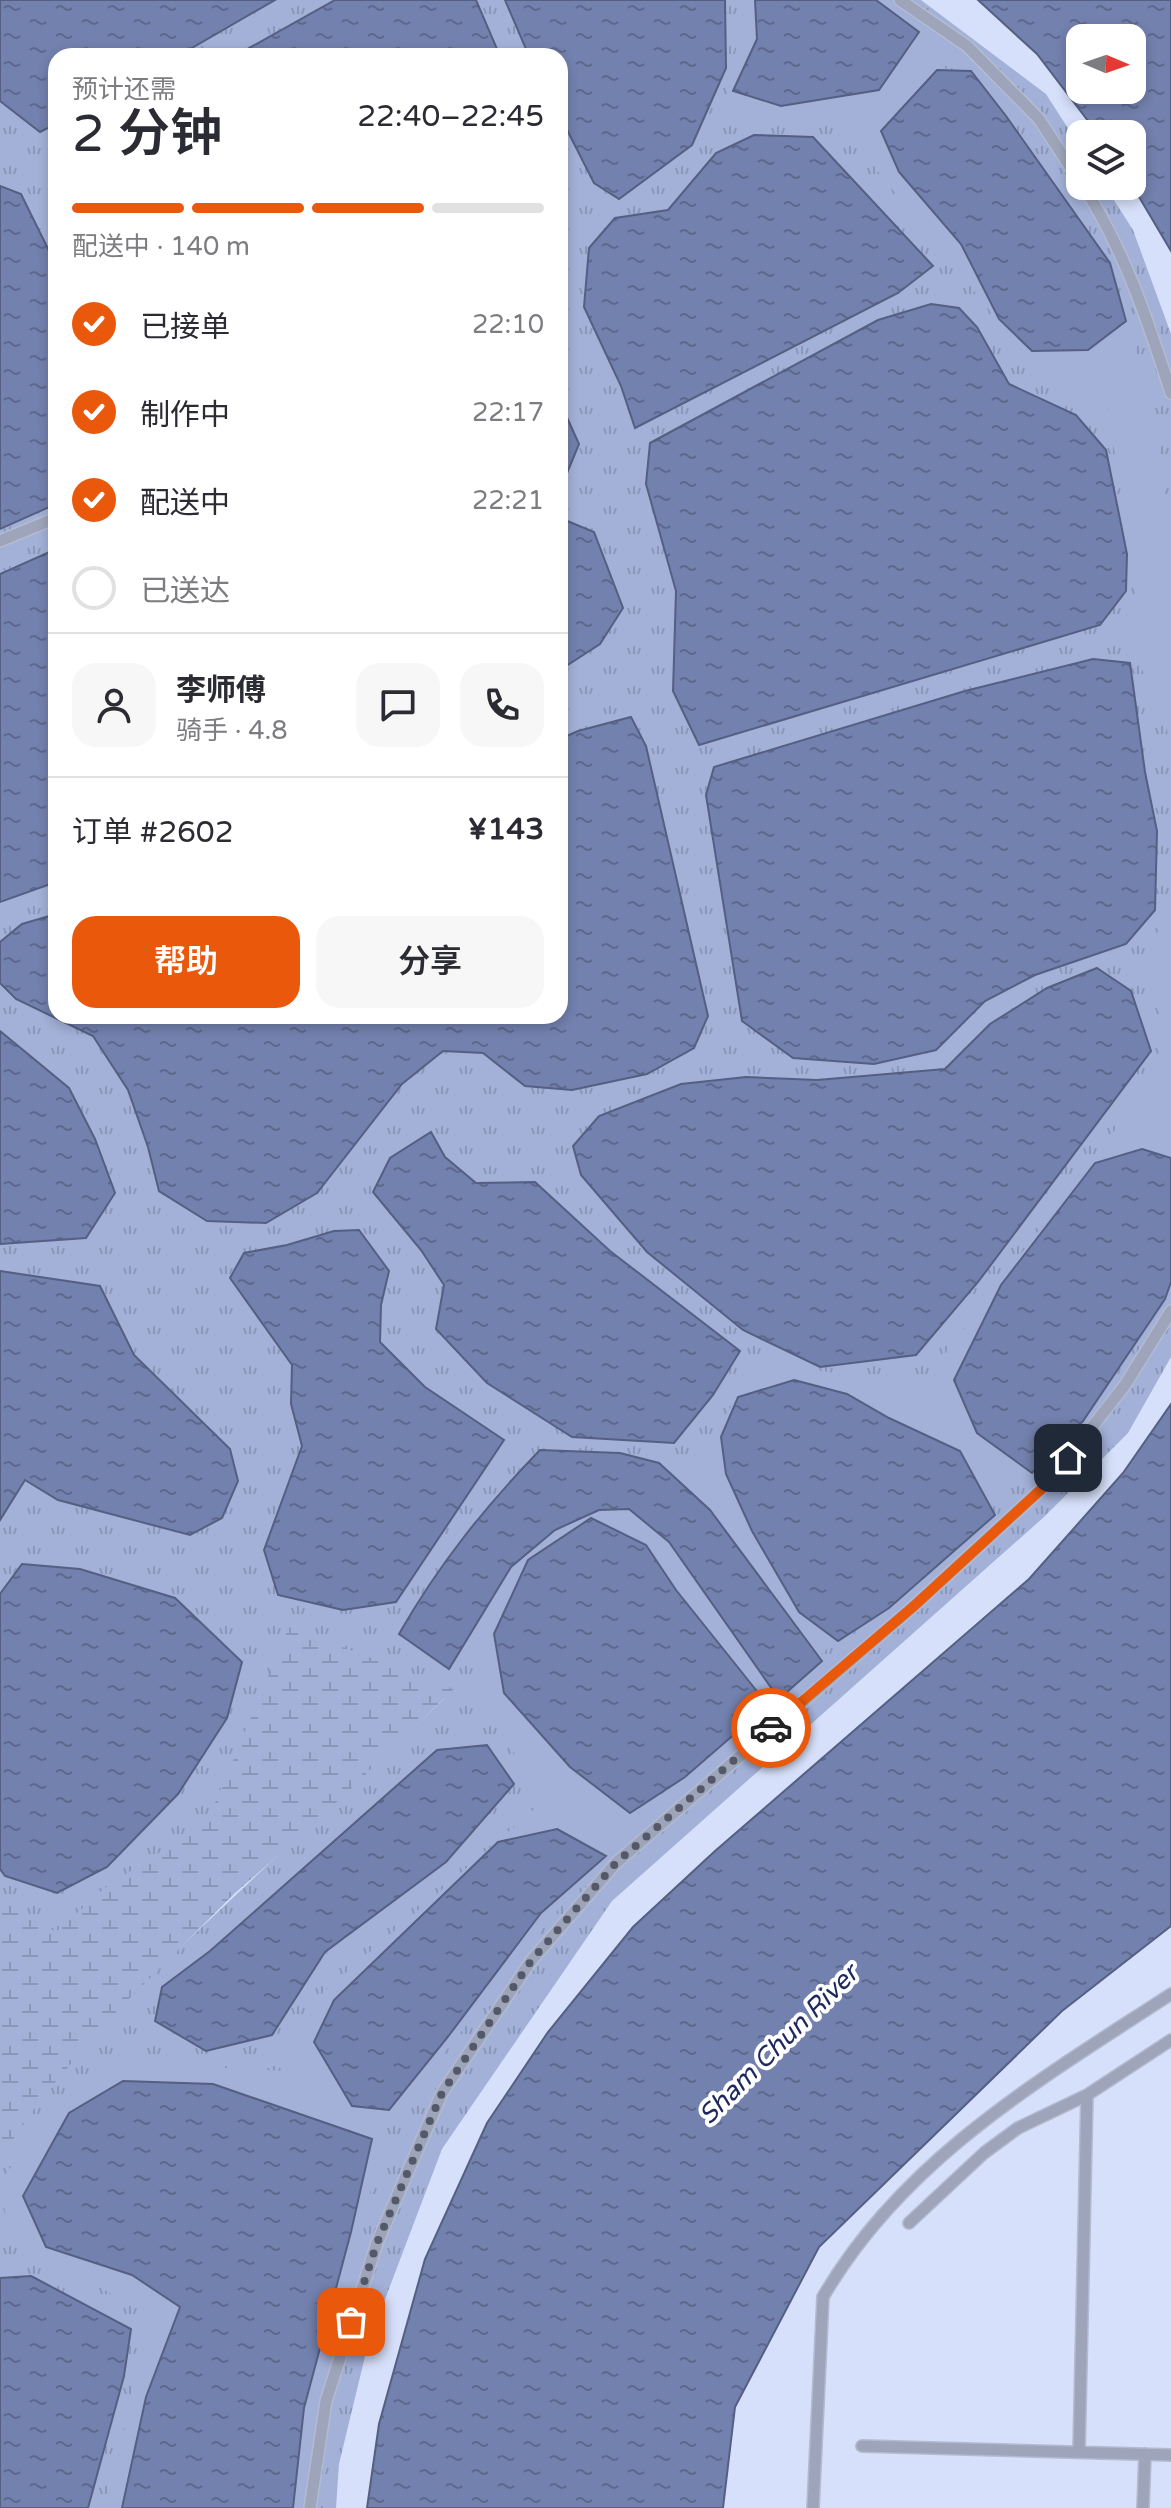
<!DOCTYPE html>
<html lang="zh">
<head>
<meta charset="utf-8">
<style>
	:root { --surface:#fff; --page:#f7f7f7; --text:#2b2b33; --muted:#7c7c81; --line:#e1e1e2; --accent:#ea580c }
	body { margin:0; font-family:"Varela Round","Noto Sans SC",sans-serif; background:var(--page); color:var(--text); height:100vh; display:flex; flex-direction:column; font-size:30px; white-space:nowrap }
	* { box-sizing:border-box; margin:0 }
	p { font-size:26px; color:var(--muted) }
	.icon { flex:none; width:44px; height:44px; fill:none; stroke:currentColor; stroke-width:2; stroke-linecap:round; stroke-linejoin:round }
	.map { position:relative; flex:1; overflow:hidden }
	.sheet { position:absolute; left:48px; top:48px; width:520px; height:976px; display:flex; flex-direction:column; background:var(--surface); border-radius:24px; box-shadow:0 4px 12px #0003 }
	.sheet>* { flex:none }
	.needle { width:52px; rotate:92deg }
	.tools { position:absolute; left:1066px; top:24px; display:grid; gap:16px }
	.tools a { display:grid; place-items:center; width:80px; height:80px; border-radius:16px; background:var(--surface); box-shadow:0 4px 12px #0003; font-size:40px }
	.pin { position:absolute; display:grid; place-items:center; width:68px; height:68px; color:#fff; margin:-34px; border-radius:16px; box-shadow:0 4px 12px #0006 }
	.courier { position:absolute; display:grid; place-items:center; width:80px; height:80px; margin:-40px; border:6px solid #ea580c; border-radius:50%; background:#fff; color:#222; box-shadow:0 2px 10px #0007 }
	.overview em { font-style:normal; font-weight:600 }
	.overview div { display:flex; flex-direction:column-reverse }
	.overview { display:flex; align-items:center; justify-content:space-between; height:136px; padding:0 24px }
	h1 { font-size:52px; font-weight:600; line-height:60px }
	.bar { display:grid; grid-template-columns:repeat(4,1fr); gap:12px 8px; align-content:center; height:96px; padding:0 24px }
	.bar i { height:10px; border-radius:6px; background:var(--line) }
	.bar .active { background:var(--accent) }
	.bar p { grid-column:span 4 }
	.line { display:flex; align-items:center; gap:20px; padding:0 24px; border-top:2px solid var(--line) }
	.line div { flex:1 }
	.round { display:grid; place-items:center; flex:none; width:84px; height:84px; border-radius:24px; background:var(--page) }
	ol { padding:0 24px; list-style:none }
	li { display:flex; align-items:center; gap:24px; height:88px }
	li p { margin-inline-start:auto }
	li .icon { padding:8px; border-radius:50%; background:var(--accent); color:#fff; stroke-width:4 }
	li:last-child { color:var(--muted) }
	li i { width:44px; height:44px; border:4px solid var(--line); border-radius:50% }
	.cta { display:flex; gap:16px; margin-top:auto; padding:16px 24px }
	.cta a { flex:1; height:92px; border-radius:24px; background:var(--accent); color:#fff; font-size:32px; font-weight:600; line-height:92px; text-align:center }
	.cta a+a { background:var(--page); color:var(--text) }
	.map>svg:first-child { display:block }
</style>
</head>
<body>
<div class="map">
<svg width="1171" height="2508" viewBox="0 0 1171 2508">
	<defs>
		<pattern id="grass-tufts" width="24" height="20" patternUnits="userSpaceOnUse" patternTransform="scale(2)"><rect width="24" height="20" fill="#a3b1d8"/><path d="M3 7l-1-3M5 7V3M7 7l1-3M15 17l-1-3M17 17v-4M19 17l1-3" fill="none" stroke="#8b97b9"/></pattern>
		<pattern id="wetland-marsh" width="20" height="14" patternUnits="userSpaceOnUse" patternTransform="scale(2)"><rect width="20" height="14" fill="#a3b1d8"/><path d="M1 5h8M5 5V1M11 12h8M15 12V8" fill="none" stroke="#8b97b9"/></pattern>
		<pattern id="water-ripples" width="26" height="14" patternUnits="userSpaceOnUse" patternTransform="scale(2)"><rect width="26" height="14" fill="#7381ae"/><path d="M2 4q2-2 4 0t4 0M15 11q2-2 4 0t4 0" fill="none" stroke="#5d688d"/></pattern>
	</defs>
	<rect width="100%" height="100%" fill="#d7e0fa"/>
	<!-- grass -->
	<path fill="url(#grass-tufts)" fill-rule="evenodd" d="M 0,0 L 921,0 L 1046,94 L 1080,147 L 1080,186 L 1105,186 L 1133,230 L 1171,334 L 1171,1357 L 1128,1433 L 1044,1517 L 612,1901 L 442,2149 L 368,2344 L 339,2464 L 336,2508 L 0,2508 L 0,2117 L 445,1698 L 49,1953 L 0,1923 ZM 56,56 L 560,56 L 560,1016 L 56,1016 Z"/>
	<!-- wetland -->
	<path fill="url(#wetland-marsh)" d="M 289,1627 L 454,1689 L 314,1824 L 234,1894 L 106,2022 L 41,2099 L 0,2158 L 0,1900 L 56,1932 L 106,1887 L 207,1822 Z"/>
	<!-- park -->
	<path fill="#a3b1d8" d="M 729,0 L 860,0 L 930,49 L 1103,265 L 1152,400 L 1171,546 L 1171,740 L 1126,629 L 1137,590 L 1107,406 L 1050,385 L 835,118 L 723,121 L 743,11 Z
		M 1171,907 L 1171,1239 L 1154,1297 L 1014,1486 L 625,1825 L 383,2130 L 306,2508 L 106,2508 L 150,2314 L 10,2240 L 0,2183 L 52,2104 L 111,2062 L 281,2071 L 311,2003 L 545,1800 L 486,1710 L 473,1635 L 498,1551 L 608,1496 L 661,1504 L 690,1474 L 759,1360 L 919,1388 L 1150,1084 L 1166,1026 L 1137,971 Z"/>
	<!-- water -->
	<path fill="url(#water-ripples)" stroke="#545f82" stroke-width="2" fill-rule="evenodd" d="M 0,0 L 275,0 L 178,56 L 56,56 L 56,124 L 40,132 L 0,101 Z
		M 335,0 L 476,0 L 500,56 L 235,56 Z
		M 505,0 L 725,0 L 726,68 L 692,145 L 619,199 L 594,183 L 560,116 L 560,56 L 529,56 Z
		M 755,0 L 876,0 L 919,32 L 879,90 L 781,106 L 733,91 L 757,39 Z
		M 978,0 L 1171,0 L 1171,251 L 1132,185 L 1132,134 L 1098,134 L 1037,54 ZM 1080,38 L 1132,38 L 1132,90 L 1080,90 Z
		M 937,70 L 971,71 L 1006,116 L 1110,263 L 1126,321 L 1088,350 L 1032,351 L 999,319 L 961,244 L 899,172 L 881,131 Z
		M 754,135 L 813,137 L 933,266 L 898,293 L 635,428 L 621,386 L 584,307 L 589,248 L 615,218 L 668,210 L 716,153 Z
		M 0,186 L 21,194 L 56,265 L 56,504 L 0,529 Z
		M 931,304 L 959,308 L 977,327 L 1009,384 L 1076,415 L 1106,450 L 1127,554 L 1126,591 L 1100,625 L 699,745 L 673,691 L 676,591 L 646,484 L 650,443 L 878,320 Z
		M 560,402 L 579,444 L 565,478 L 560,480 Z
		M 560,518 L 594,532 L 623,608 L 600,644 L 560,670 Z
		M 56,549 L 56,882 L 0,902 L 0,574 Z
		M 1093,659 L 1130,663 L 1145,772 L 1157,831 L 1155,910 L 1126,944 L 1035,975 L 985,1001 L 936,1050 L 874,1064 L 793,1058 L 742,1021 L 706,795 L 714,767 L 965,691 Z
		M 631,717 L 646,746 L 708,1016 L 694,1048 L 647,1074 L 572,1090 L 525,1086 L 483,1053 L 443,1051 L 402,1084 L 317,1193 L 266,1223 L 207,1221 L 159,1191 L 148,1147 L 128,1090 L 93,1036 L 16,999 L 0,983 L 0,942 L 22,924 L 56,914 L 56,1016 L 560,1016 L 560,739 L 578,731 Z
		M 1097,968 L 1131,991 L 1151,1051 L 978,1282 L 916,1355 L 820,1367 L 743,1330 L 647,1252 L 581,1175 L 573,1146 L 599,1116 L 681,1084 L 746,1077 L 817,1080 L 945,1069 L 990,1024 L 1047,988 Z
		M 0,1031 L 69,1088 L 95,1139 L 115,1193 L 86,1238 L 0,1244 Z
		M 431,1132 L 445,1157 L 476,1183 L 535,1182 L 610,1251 L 740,1351 L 713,1395 L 674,1443 L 572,1437 L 487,1383 L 436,1329 L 444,1285 L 421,1250 L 373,1192 L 390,1158 Z
		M 1142,1149 L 1171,1158 L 1171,1282 L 1165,1299 L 1083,1421 L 1032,1473 L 977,1433 L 954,1380 L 1001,1285 L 1095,1163 Z
		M 359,1230 L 389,1271 L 381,1305 L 380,1342 L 425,1387 L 504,1440 L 396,1602 L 343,1610 L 278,1595 L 264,1550 L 302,1446 L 291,1404 L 292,1365 L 230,1278 L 244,1253 L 287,1245 L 334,1231 Z
		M 0,1271 L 100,1286 L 134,1355 L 230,1449 L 238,1481 L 222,1518 L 190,1535 L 58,1500 L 25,1480 L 0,1520 Z
		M 794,1380 L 847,1394 L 889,1418 L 960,1451 L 995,1515 L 889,1608 L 838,1641 L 799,1612 L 752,1531 L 726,1474 L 721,1437 L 738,1397 Z
		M 1171,1404 L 1171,1926 L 1062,2011 L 819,2247 L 735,2407 L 723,2508 L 367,2508 L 379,2424 L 425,2259 L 487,2123 L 548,2032 L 633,1927 L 715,1851 L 1029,1579 L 1123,1473 Z
		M 540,1450 L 620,1453 L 659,1463 L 710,1510 L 822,1661 L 779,1699 L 669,1542 L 629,1509 L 599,1510 L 555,1530 L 511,1567 L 449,1669 L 399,1634 C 439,1564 484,1508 540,1450 Z
		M 591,1518 L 646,1545 L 676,1590 L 768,1705 L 685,1777 L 630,1813 L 570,1767 L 504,1693 L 494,1634 L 528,1560 Z
		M 22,1564 L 80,1569 L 175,1598 L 242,1662 L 227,1718 L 178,1794 L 107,1867 L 57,1893 L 5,1876 L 0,1869 L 0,1594 Z
		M 487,1745 L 514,1784 L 446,1862 L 325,1952 L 272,2035 L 206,2051 L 155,2021 L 162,1987 L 210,1951 L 437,1750 Z
		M 557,1829 L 606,1856 L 541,1913 L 447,2038 L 389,2110 L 352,2106 L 314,2042 L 334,2000 L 498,1842 Z
		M 123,2081 L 213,2084 L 372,2139 L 351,2232 L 304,2408 L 293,2508 L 122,2508 L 146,2397 L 180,2307 L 132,2275 L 46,2247 L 23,2196 L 69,2113 Z
		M 31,2276 L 131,2329 L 124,2376 L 88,2508 L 0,2508 L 0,2278 Z"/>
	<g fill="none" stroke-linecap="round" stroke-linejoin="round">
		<!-- lane casing -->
		<g stroke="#b3bbd2" stroke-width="14">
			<path id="lane" d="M 900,0 L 967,46 L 1039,119 L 1080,182
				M 1083,186 C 1124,249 1148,321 1171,393
				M 0,541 L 56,518
				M 909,2223 L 984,2153 L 1018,2128 L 1087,2095 L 1171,2040
				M 862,2446 L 1171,2455
				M 1079,2452 L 1087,2095
				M 310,2508 L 326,2401 L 377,2243 L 442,2093 L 531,1961 L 616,1863 L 914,1606 L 1048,1483 L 1125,1385 L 1171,1311
				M 813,2508 L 823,2297 C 903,2159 1041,2079 1171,1994
				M 1143,2508 L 1145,2454"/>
		</g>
		<!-- lane -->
		<use href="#lane" stroke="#9ea5ba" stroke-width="11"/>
	</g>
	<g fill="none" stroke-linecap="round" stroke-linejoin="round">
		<!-- done -->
		<path stroke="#545969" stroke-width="8" stroke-dasharray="0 14.4" d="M 351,2322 L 377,2243 L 442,2093 L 531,1961 L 616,1863 L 771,1728"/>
		<!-- route -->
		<path stroke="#ea580c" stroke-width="10" d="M 771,1728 L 914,1606 L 1048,1483 L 1068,1458"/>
	</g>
	<g text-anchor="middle" stroke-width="8" stroke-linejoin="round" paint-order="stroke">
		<!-- water labels -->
		<g font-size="26" font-style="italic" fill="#1c285f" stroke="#fff">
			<text transform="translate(778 2044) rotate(-45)" y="9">Sham Chun River</text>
		</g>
	</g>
</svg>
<div class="tools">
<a><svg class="needle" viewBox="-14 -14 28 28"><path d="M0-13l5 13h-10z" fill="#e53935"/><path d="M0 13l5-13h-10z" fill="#7c7c81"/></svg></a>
<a><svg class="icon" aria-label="layers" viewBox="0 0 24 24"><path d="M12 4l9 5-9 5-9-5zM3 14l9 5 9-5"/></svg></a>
</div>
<div class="pin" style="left:351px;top:2322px;background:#ea580c"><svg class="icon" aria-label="bag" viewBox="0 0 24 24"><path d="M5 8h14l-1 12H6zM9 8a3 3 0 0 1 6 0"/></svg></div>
<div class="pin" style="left:1068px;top:1458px;background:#1f2937"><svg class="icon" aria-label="home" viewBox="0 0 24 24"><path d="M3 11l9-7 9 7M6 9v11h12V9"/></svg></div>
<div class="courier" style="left:771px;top:1728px"><svg class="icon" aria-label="car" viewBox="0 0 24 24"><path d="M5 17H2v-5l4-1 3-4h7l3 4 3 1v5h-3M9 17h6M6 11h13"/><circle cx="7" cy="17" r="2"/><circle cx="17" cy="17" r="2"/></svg></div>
<section class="sheet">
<div class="overview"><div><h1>2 分钟</h1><p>预计还需</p></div><em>22:40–22:45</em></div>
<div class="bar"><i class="active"></i><i class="active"></i><i class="active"></i><i></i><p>配送中 · 140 m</p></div>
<ol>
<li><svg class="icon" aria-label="check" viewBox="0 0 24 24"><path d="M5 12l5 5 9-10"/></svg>已接单<p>22:10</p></li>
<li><svg class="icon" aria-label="check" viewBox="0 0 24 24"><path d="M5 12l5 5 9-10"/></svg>制作中<p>22:17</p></li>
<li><svg class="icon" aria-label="check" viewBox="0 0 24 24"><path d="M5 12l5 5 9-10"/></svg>配送中<p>22:21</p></li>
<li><i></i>已送达</li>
</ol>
<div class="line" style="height:144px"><a class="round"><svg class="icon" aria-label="person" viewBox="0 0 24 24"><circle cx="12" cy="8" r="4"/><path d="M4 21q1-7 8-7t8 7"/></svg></a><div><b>李师傅</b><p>骑手 · 4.8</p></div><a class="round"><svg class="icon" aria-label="chat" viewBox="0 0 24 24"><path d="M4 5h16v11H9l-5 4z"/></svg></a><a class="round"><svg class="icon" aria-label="phone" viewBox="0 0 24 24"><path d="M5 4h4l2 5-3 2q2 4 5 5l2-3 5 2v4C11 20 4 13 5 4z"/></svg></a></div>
<div class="line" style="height:104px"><div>订单 #2602</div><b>¥143</b></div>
<div class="cta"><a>帮助</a><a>分享</a></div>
</section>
</div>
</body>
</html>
